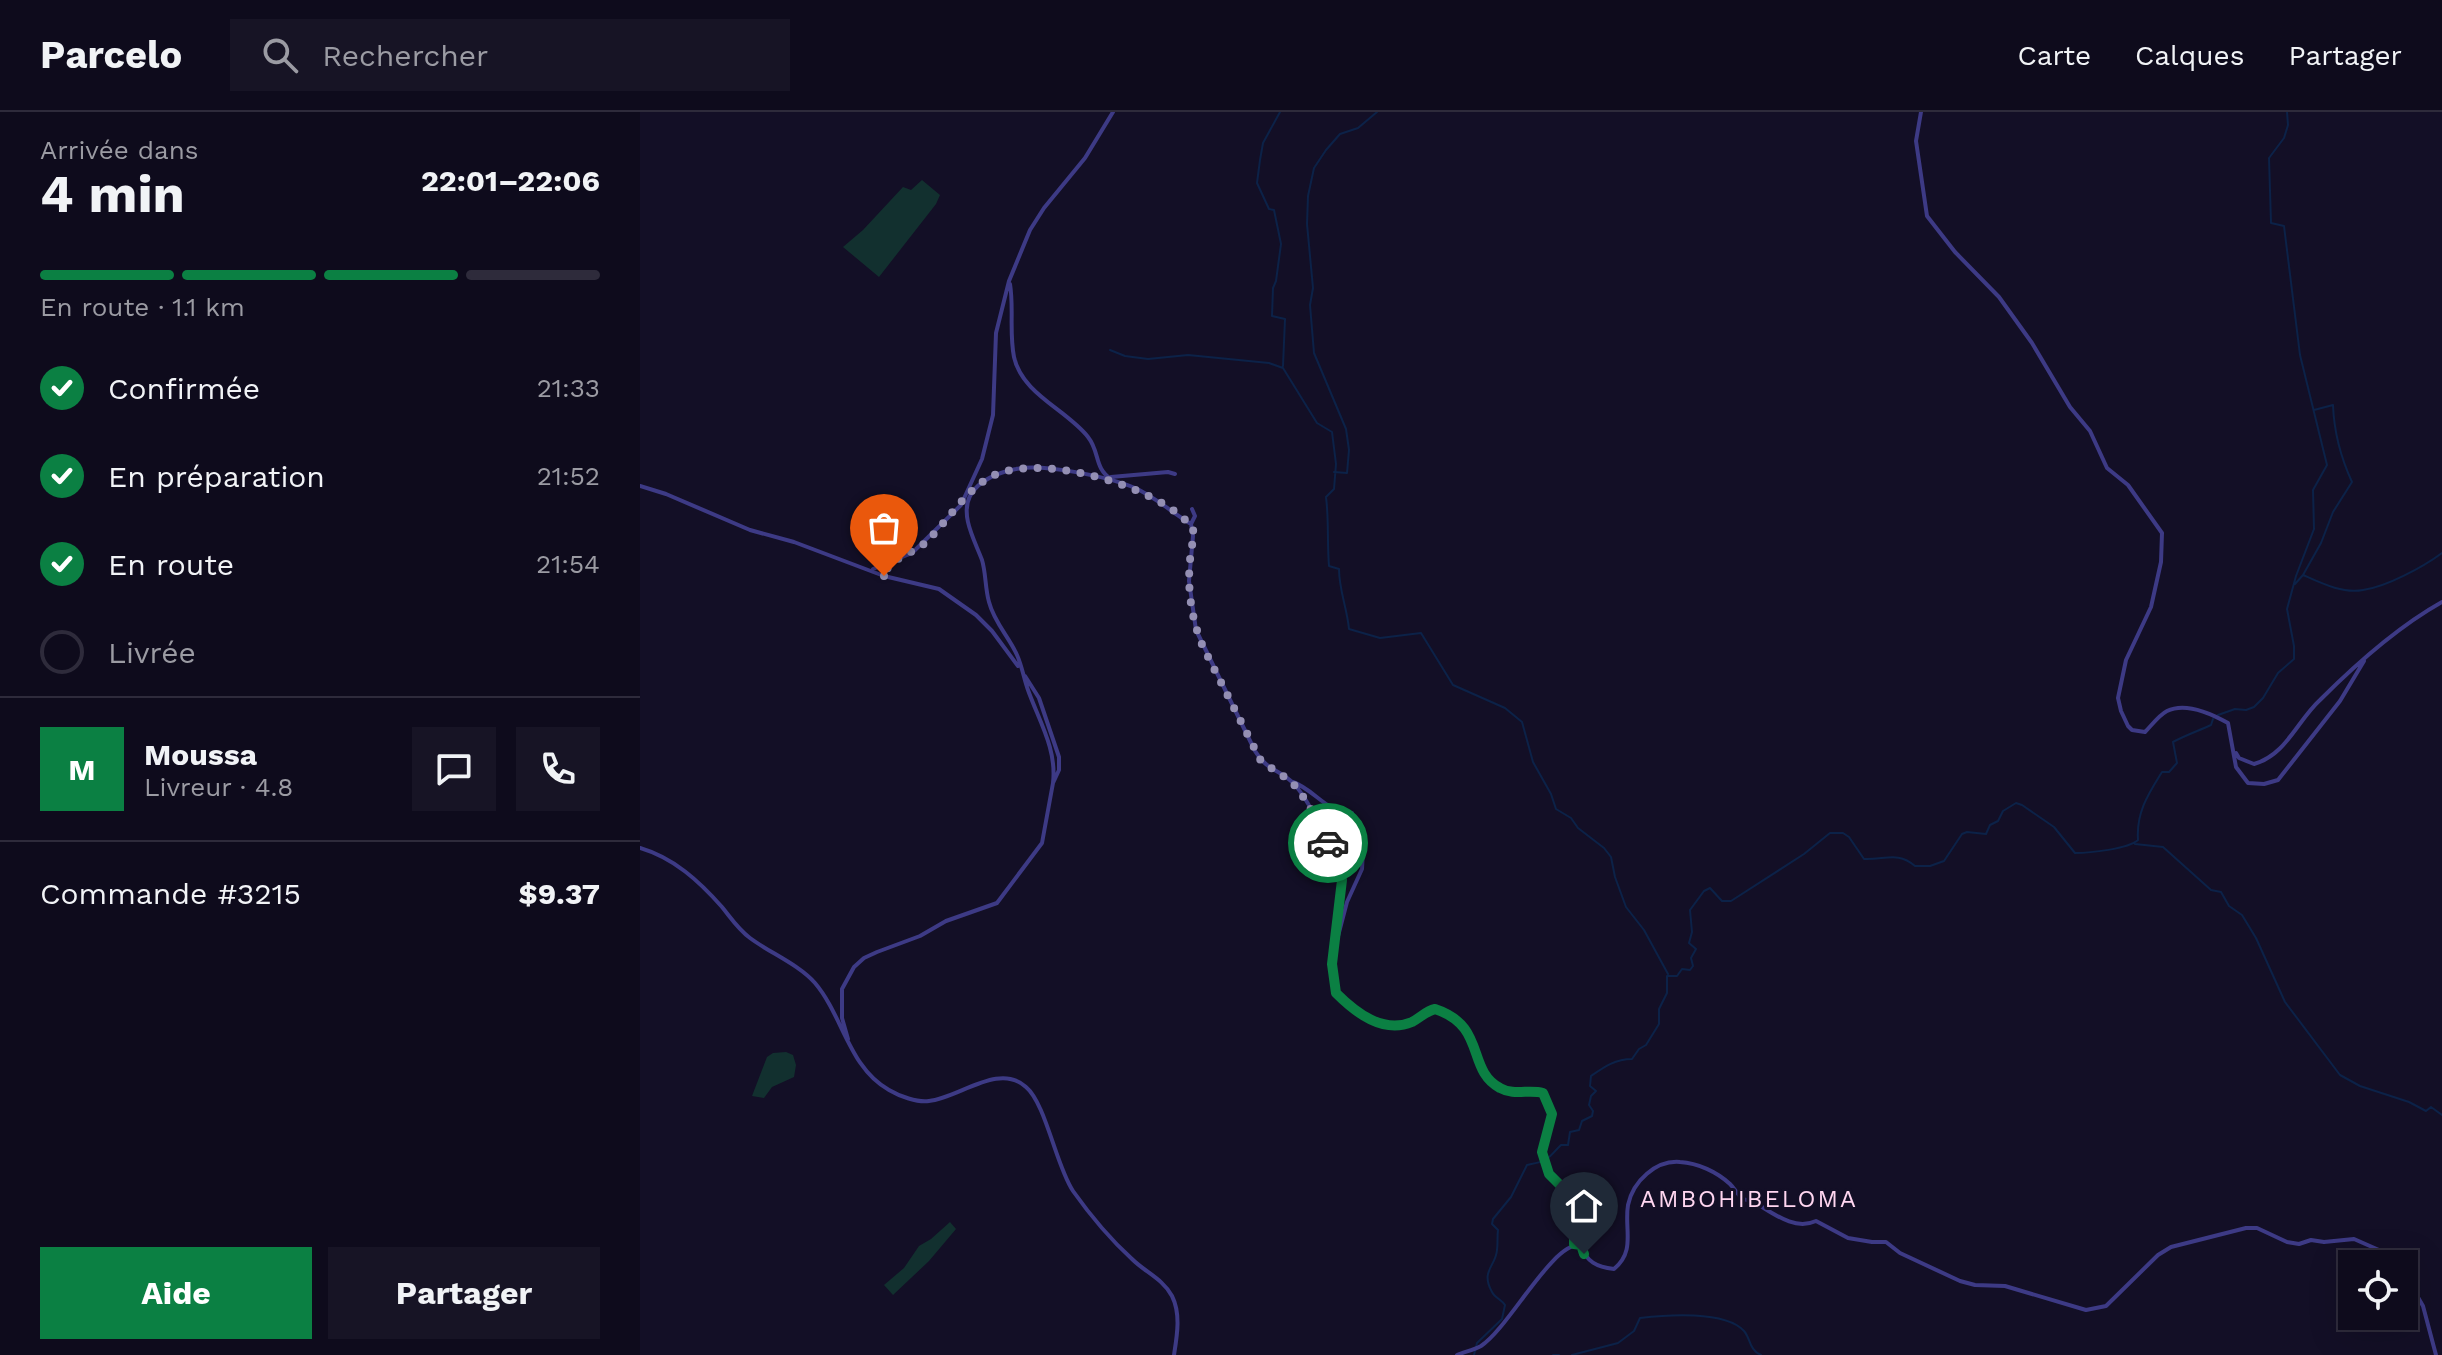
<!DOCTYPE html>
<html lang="fr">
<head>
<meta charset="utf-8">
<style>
	:root { --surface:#0e0b1c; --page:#171425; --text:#f1f3f6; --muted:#9b9ba3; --line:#2e2b3b; --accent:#0b8043 }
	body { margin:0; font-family:"Work Sans",sans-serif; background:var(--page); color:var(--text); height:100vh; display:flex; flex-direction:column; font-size:30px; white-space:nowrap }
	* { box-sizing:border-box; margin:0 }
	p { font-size:26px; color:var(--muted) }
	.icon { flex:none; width:44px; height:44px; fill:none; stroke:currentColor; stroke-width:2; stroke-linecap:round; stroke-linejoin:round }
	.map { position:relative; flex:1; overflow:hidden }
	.sheet { display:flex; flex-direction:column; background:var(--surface); width:640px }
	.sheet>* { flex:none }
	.buttons { position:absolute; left:1698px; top:1138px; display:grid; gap:16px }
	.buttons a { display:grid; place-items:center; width:80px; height:80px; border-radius:0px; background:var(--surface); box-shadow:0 8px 32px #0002,0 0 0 2px var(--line); font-size:40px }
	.pin { position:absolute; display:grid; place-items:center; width:68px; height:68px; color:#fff; margin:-82px -34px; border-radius:50% 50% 50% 0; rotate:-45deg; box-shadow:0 0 8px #0007 }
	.pin .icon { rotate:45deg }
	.courier { position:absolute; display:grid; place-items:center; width:80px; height:80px; margin:-40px; border:6px solid #0b8043; border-radius:50%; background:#fff; color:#222; box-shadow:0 2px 10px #0007 }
	.overview em { font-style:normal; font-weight:700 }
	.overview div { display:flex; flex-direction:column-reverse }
	.overview { display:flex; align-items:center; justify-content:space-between; height:136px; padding:0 40px }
	h1 { font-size:52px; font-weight:700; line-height:60px }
	.bar { display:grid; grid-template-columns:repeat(4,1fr); gap:12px 8px; align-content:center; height:96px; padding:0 40px }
	.bar i { height:10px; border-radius:6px; background:var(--line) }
	.bar .active { background:var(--accent) }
	.bar p { grid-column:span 4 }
	.line { display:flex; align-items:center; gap:20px; padding:0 40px; border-top:2px solid var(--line) }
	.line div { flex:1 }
	.round { display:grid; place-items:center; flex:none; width:84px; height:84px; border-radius:0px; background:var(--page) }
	ol { padding:0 40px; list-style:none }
	li { display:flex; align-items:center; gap:24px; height:88px }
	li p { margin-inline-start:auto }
	li .icon { padding:8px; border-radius:50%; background:var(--accent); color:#fff; stroke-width:4 }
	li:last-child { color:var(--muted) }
	li i { width:44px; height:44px; border:4px solid var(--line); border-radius:50% }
	.primary-button { display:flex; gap:16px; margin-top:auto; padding:16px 40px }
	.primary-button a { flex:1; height:92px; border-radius:0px; background:var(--accent); color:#fff; font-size:32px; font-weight:700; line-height:92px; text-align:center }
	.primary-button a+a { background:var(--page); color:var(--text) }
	header { display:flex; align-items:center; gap:48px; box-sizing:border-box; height:112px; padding:0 40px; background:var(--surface); border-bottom:2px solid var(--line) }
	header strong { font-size:38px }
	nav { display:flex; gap:44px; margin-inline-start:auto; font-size:28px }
	.search { width:560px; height:72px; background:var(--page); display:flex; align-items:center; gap:20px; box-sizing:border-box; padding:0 28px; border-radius:0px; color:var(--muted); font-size:30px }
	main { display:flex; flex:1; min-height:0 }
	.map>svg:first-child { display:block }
</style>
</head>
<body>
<header>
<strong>Parcelo</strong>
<div class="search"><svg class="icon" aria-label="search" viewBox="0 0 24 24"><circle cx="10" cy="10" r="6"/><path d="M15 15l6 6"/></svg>Rechercher</div>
<nav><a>Carte</a><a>Calques</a><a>Partager</a></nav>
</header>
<main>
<section class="sheet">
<div class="overview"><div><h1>4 min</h1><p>Arrivée dans</p></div><em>22:01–22:06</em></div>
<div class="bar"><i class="active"></i><i class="active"></i><i class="active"></i><i></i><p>En route · 1.1 km</p></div>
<ol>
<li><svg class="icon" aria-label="check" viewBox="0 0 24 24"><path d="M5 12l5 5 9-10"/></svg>Confirmée<p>21:33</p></li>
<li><svg class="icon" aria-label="check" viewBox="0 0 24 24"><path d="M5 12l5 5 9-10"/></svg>En préparation<p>21:52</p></li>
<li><svg class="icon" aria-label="check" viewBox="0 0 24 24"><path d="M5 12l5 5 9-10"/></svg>En route<p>21:54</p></li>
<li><i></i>Livrée</li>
</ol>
<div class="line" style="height:144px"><b class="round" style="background:var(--accent);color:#fff">M</b><div><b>Moussa</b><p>Livreur · 4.8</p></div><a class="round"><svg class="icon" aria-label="chat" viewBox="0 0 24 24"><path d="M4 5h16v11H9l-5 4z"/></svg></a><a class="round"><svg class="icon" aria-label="phone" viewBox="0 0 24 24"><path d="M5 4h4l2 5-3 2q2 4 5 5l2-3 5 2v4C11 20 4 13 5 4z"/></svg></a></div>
<div class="line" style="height:104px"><div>Commande #3215</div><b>$9.37</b></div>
<div class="primary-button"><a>Aide</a><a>Partager</a></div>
</section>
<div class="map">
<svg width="1802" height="1243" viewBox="0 0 1802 1243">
	<rect width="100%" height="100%" fill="#130f26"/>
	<!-- green -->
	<path fill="#12302f" d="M 282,68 L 300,83 L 296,92 L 239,165 L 203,135 L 223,118 L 263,75 L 271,78 Z
		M 146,940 L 153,943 L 156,953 L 154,965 L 132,975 L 124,986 L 112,984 L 127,945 L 133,941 Z
		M 310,1110 L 316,1117 L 289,1149 L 253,1183 L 244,1173 L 264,1156 L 279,1134 L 291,1127 Z"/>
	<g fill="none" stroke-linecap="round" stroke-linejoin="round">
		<!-- stream -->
		<path stroke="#0c2248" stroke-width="2" d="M 640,0 L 623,31 L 620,48 L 617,71 L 629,97 L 634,98 L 641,132 L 636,169 L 633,176 L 632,204 L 645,207 L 643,254
			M 470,238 L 485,244 L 508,247 L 548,243 L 629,251 L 643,256 L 677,311 L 692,320 L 696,352 L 694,377 L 686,385 C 689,408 687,430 689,454 L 699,457 C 699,478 707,496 709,517 L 740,526 L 781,521 L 813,573 L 865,596 L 882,610 L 893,650 L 911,682 L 916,697 L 931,706 L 938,716 L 964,736 L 971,745 L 975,765 L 986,795 L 1004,818 L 1028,862
			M 694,360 L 707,361 L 709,338 L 706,317 L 674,241 L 670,193 L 673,176 L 667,112 L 668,84 L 674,56 L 686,38 L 700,22 L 718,16 L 737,0
			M 1663,463 L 1681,431 L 1693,400 L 1712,370 C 1701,346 1694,320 1693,293 L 1674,298
			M 1655,472 L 1663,463 C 1681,471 1703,482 1723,478 C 1746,475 1783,455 1802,441
			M 1578,603 L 1595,597 L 1606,598 L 1614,595 L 1623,586 L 1638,561 L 1654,547 L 1654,534 L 1647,497 L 1656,464 L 1674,417 L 1673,378 L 1687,353 L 1660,243 L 1644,114 L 1631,111 L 1629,46 L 1644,26 L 1648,13 L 1647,0
			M 1495,732 L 1523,735 L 1571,778 L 1581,780 L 1589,794 L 1602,803 L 1616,826 L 1645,890 L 1700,963 L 1720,974 L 1769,990 L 1786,999 L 1791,995 L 1802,1003
			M 834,1243 L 837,1231 L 862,1207 L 865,1193 C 862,1188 855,1186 852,1180 C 840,1159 856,1154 857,1138 C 858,1131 857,1125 858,1118 L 852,1112 L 853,1107 L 871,1085 L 887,1053 C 910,1048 904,1050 921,1033 L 928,1033 L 930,1020 L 939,1018 L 942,1009 L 952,1004 L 953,999 L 949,993 L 951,984 L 956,979 L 950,974 L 951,964 C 964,955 975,947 992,947 L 999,937 L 1006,933 L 1019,912 L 1019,897 L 1027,881 L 1027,864 L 1037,864 L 1042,857 L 1050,858 L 1053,854 L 1051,846 L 1056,837 L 1049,831 L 1052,820 L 1050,798 L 1064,779 L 1070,776 L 1082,789 L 1091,789 L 1164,742 L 1190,721 L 1203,721 L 1209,725 L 1224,747 C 1245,748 1258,739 1275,754 L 1290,754 L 1304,749 L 1322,722 L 1327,720 L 1346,722 L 1350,713 L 1358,709 L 1363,699 L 1376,691 L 1382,693 L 1414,715 L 1435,741 C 1450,741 1488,737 1498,728 C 1496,700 1509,681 1522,660 L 1529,660 L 1537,651 L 1533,630 C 1546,623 1558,619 1571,613 L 1573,607
			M 913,1243 L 919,1243
			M 932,1243 L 978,1231 L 994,1219 L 1000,1206 C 1025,1203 1085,1198 1104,1219 C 1111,1227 1109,1238 1121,1243"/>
		<!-- minor -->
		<path stroke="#3d3a85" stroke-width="4" d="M 1281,0 L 1276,29 L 1287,104 L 1315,140 L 1359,185 L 1392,231 L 1430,295 L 1450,319 L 1467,356 L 1488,373 L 1522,421 L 1521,450 L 1511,495 L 1486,548 L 1478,586 L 1481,599 L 1488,614 L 1492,618 L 1505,620 C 1511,614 1519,603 1527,599 C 1545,590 1572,602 1588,611 L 1596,655 L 1608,671 L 1624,672 L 1638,668 L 1700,589 L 1724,549
			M 370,172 C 374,196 369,220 374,245 C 382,282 427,298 448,325 C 460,340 454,356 471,367
			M 471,365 L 528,360 L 535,362
			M 0,374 L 26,382 L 110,418 L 154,430 L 244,464 L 299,477 L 336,503 L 352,519 L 378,554
			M 551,412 L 555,404 L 552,397
			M 233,457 L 272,441 L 321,393 L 342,347 L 353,303 L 356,221 L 369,169 L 390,118 L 404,96 L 445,46 L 473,0
			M 1596,641 L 1599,646 L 1614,652 C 1646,643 1657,609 1680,588 C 1715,553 1759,514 1802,490
			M 653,670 C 675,678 688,702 712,701
			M 413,671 C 417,637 399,609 388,578 C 384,567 382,554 377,543 C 369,525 354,510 349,490 C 345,476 346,461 342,448 C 335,429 320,404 330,384 C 338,368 360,360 376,357 C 403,351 469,365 495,376 C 515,385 533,401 551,412 L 553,424 L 549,469 L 556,518 L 615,639 C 627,659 641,658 654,672 C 669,688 692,736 700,757 L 702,768 L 692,852 L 696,881 C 716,901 748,925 777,907 C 784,902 789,896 798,898 C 842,910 828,960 861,977 C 874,984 889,977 903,981 L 912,1002 L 902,1040 L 909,1062 L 921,1074 L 934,1103 L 934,1132
			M 0,736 C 34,746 59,769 82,795 C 91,806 98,817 110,826 C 130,841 158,852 175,871 C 203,904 209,956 249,978 C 259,984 278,991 289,989 C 319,986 359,950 386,975 C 406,992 416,1054 433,1079 C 450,1103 470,1127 492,1147 C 505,1160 523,1167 532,1184 C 541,1202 537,1224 534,1243
			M 697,828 L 707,790 L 722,757 L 723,739
			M 208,927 L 202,906 L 202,877 L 214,855 L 224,846 L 237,840 L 280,824 L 306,809 L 357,791 L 402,731 L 413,671 L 419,658 L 419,645 L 399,586 L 385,564
			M 1764,1161 L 1783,1194 L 1796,1243
			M 817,1243 C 824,1240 834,1238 841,1234 C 869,1216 913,1129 941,1133 C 946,1150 957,1155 974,1157 C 996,1139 984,1117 988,1093 C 993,1069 1016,1048 1040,1050 C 1058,1051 1077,1060 1090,1072 C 1094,1076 1098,1083 1102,1086 C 1106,1089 1110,1088 1114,1090 C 1133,1101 1154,1119 1176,1109 L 1208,1126 L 1232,1130 L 1246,1130 L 1260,1141 L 1320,1169 L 1335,1173 L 1365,1174 L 1446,1198 L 1466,1194 L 1518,1143 L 1531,1135 L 1606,1116 L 1617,1116 L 1647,1130 L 1659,1132 L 1671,1128 L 1684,1130 L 1714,1127 L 1748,1142 L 1757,1152"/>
	</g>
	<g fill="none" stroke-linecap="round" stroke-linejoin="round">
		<!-- done -->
		<path stroke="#948fb3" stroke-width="8" stroke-dasharray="0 14.4" d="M 244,464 L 249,465 L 247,457 C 255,445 275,440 286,430 C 307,410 326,378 350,365 C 399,339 519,374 553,416 C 554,427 551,437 550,448 C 547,479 552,510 564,537 L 621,649 L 652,670 L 667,690 L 688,731"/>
		<!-- route -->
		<path stroke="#0b8043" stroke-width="10" d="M 688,731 L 700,757 L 702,768 L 692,852 L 696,881 C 716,901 743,922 772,910 C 780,906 786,899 795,897 C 847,914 826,958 860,976 C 874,984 889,977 903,981 L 912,1002 L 902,1040 L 909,1062 L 921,1074 L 934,1103 L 934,1132 L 941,1133 L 944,1142"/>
	</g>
	<g text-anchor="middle" stroke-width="6" stroke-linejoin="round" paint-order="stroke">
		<!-- quarter labels -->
		<g font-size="24" letter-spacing="2" fill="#ffd6f0" stroke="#130f26">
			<text x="1109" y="1095">AMBOHIBELOMA</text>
		</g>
	</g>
</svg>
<div class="buttons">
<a><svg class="icon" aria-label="locate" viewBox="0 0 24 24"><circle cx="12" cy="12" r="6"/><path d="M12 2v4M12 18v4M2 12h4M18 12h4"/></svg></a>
</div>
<div class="pin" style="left:244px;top:464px;background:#ea580c"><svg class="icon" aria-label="bag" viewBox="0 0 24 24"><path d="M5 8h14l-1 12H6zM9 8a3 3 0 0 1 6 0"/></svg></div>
<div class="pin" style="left:944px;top:1142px;background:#1f2937"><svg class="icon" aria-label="home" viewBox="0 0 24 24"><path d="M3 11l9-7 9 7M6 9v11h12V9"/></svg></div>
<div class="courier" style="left:688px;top:731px"><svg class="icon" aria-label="car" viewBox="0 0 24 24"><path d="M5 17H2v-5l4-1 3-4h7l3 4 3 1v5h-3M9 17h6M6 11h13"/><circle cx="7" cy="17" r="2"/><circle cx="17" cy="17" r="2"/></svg></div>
</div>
</main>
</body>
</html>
